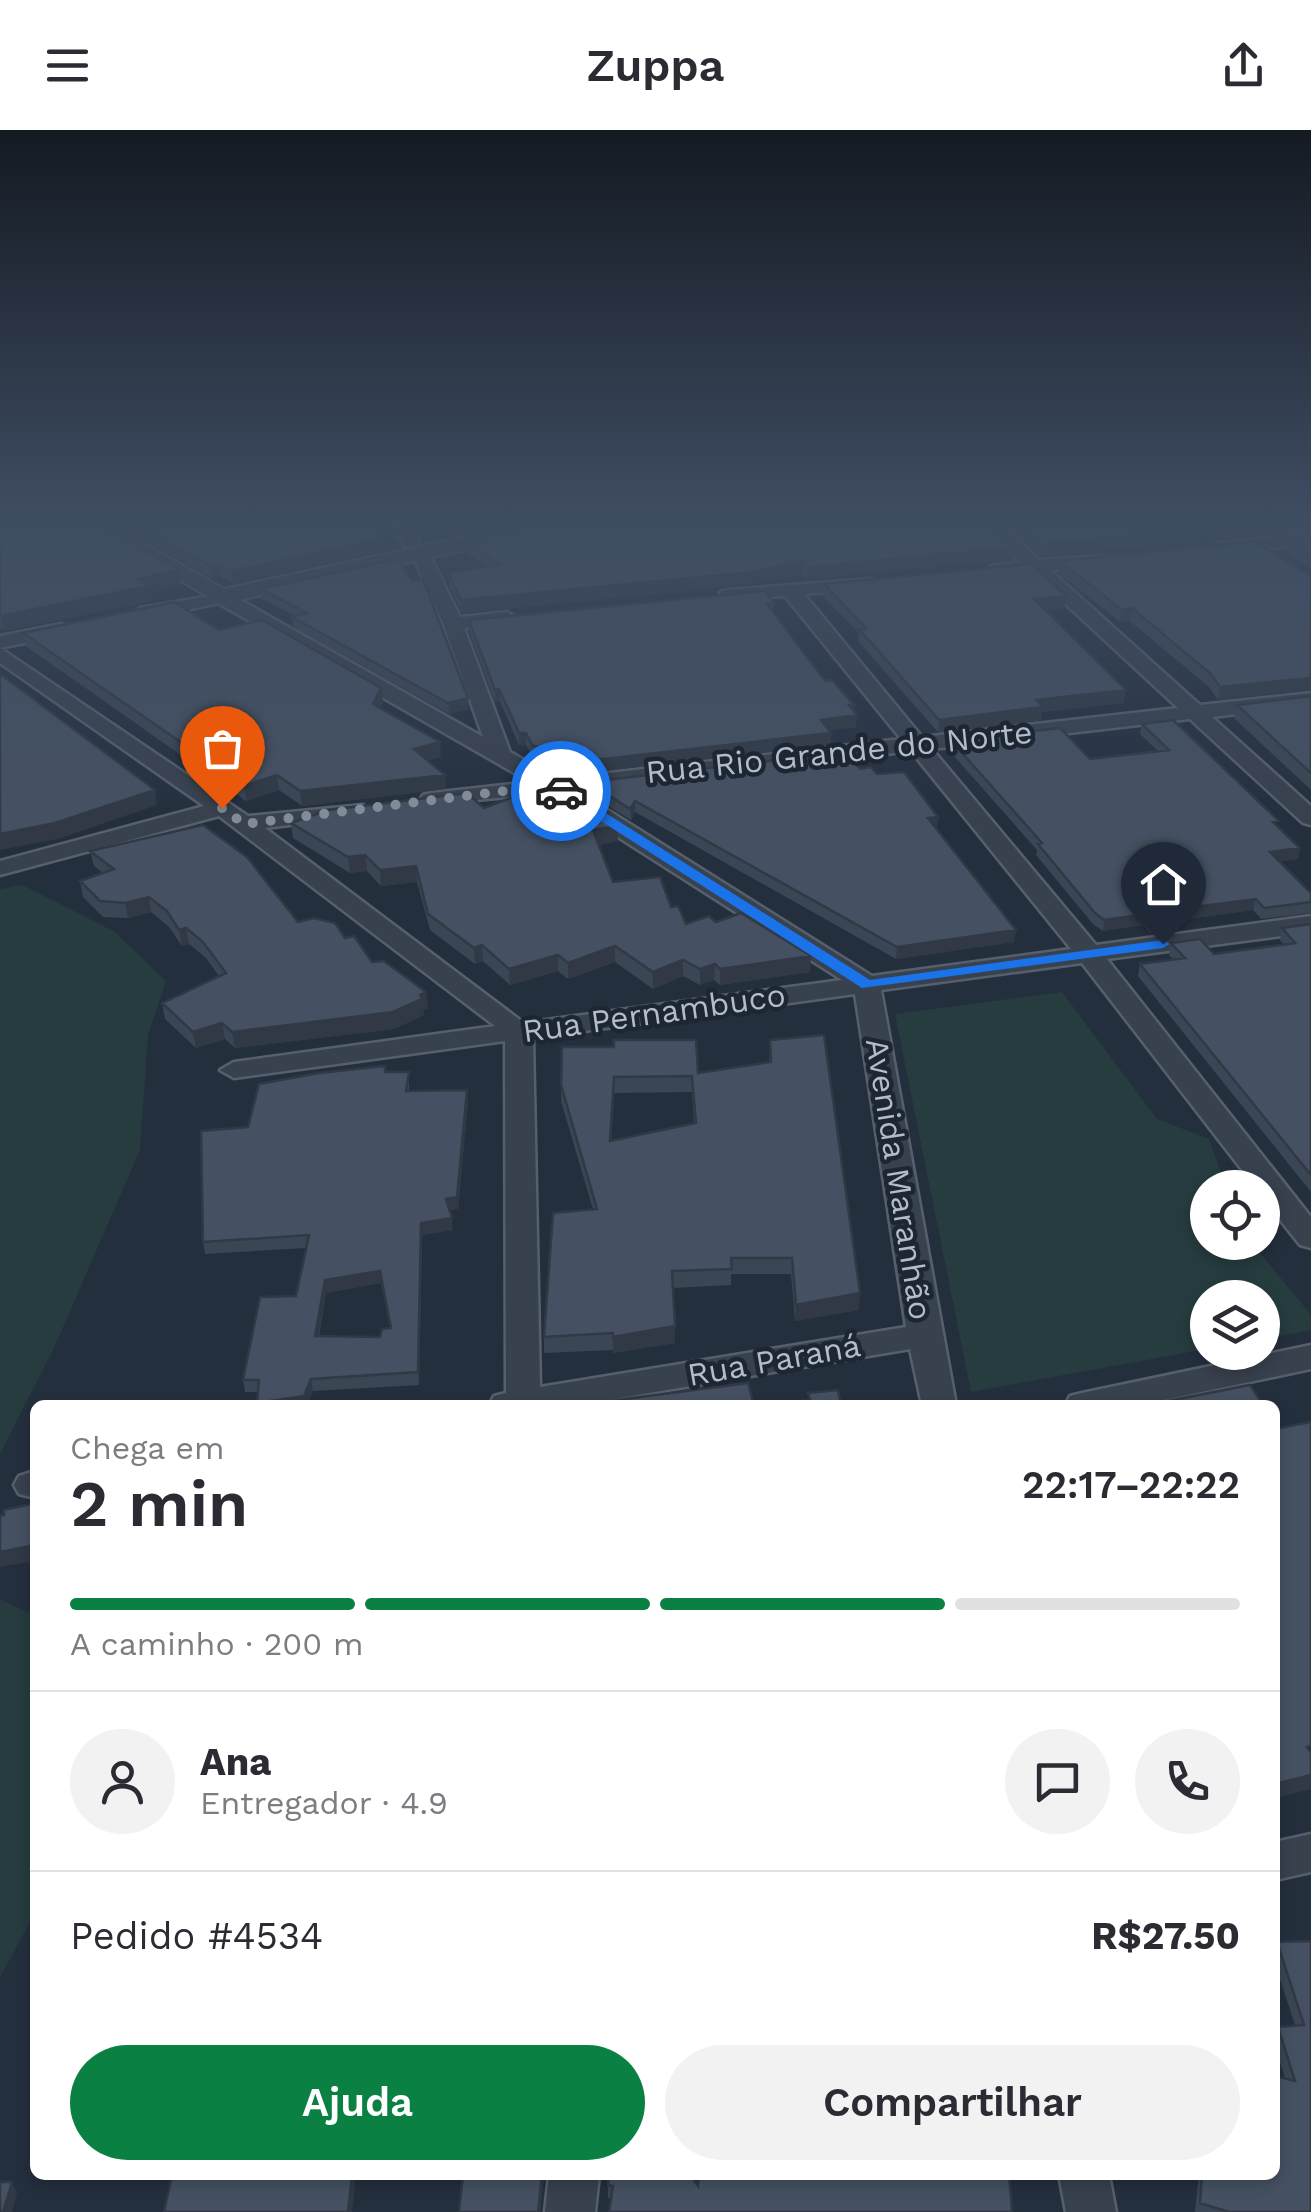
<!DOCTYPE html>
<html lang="pt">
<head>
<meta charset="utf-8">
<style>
	:root { --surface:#fff; --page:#f2f2f3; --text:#2b2b33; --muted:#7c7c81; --line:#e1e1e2; --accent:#0b8043 }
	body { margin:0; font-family:"Work Sans",sans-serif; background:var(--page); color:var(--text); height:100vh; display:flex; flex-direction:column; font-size:38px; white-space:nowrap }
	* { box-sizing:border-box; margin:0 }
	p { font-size:32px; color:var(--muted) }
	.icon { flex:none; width:55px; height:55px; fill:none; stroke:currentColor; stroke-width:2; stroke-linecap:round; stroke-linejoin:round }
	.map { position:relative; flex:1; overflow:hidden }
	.panel { position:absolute; left:30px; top:1270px; width:1250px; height:780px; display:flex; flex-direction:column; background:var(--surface); border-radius:15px; box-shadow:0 5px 15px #0003 }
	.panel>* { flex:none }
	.tools { position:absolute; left:1190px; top:1040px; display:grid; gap:20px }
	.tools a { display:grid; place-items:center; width:90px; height:90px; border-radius:50%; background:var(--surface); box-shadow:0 5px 15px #0003; font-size:50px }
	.pin { position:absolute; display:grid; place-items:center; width:85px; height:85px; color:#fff; margin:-102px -42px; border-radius:50% 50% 50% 0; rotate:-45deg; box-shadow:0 0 10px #0007 }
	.pin .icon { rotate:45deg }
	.courier { position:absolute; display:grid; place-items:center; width:100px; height:100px; margin:-50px; border:8px solid #1a73e8; border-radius:50%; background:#fff; color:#222; box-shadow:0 2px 12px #0007 }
	.head em { font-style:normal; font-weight:600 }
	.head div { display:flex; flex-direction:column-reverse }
	.head { display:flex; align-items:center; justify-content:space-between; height:170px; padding:0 40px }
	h1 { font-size:65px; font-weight:600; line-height:75px }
	.bar { display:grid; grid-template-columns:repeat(4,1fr); gap:15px 10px; align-content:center; height:120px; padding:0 40px }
	.bar i { height:12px; border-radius:8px; background:var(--line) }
	.bar .on { background:var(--accent) }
	.bar p { grid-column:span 4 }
	.line { display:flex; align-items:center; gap:25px; padding:0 40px; border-top:2px solid var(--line) }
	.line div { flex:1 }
	.round { display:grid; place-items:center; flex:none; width:105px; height:105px; border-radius:52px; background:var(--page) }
	.primary-button { display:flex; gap:20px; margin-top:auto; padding:20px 40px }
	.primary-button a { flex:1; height:115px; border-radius:60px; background:var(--accent); color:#fff; font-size:40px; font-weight:600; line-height:115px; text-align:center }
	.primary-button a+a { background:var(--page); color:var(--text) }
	header { display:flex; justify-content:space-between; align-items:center; height:130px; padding:0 40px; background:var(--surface); font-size:45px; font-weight:600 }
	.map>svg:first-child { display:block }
</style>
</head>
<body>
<header><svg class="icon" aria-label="menu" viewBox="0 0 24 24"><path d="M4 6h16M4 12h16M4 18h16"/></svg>Zuppa<svg class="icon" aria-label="share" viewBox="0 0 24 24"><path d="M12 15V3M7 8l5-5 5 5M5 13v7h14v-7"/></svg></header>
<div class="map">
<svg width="1311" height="2082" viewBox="0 0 1311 2082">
	<rect width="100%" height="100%" fill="#242f3e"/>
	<!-- green -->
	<path fill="#263c3f" d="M 23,755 L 115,802 L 166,851 L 148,905 L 140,1020 L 54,1218 L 0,1324 L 0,759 Z
		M 1062,862 L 1157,989 L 1209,1009 L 1226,1057 L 1208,1058 L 1208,1112 L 1252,1113 L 1311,1185 L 1311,1200 L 1263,1209 L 1262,1168 L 1208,1168 L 1207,1219 L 971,1262 L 895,884 Z
		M 0,1469 L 35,1486 L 35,1783 L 0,1847 Z"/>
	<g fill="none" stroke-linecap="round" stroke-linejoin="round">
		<!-- minor casing -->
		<g stroke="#565f6c" stroke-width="5">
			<path id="minor" d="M 392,393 L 409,393 L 420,412 L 417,416 L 405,416 Z
				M 980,393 L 999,393 L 1039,430 L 1105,426 L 1105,434 L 1050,440 L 1200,575 L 1311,563 L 1311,575 L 1212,587 L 1311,676 L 1311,695 L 1303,693 L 1190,589 L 932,619 L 1096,815 L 1311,786 L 1311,802 L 1107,829 L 1311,1087 L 1311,1118 L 1300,1115 L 1262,1067 L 1262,1058 L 1256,1058 L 1082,833 L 881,860 L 956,1275 L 922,1275 L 910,1219 L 578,1275 L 489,1275 L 494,1266 L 506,1263 L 505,911 L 234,948 L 220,940 L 234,932 L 495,896 L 219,686 L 0,745 L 0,731 L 204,676 L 0,533 L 0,518 L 248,686 L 363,675 L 366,680 L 363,685 L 355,687 L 265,698 L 524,893 L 842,850 L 549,663 L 423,675 L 420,670 L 423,665 L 431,663 L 530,652 L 218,473 L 141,490 L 131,484 L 141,478 L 228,463 L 483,607 L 443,493 L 412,424 L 421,419 L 427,420 L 460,487 L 507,482 L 517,488 L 507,494 L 464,498 L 510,622 L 557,649 L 901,609 L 785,466 L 720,470 L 720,462 L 727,460 L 872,449 L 874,453 L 865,459 L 804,464 L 922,607 L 1178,578 L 1031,442 L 990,444 L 990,436 L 1020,432 ZM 911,621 L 1071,819 L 872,846 L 576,660 ZM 855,864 L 906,1197 L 540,1257 L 533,908 Z
				M 1311,404 L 1311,414 L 1219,423 L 1210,418 L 1219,413 Z
				M 61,494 L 68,496 L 68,504 L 0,518 L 0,506 Z
				M 1311,1215 L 1311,1239 L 1140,1275 L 1065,1275 L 1070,1266 L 1082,1263 Z
				M 32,1342 L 35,1342 L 35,1368 L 19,1364 L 14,1355 L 19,1346 Z
				M 1311,1704 L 1311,1742 L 1275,1750 L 1275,1712 Z
				M 549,2045 L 599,2045 L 595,2082 L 545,2082 Z
				M 1059,2045 L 1109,2045 L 1116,2082 L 1066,2082 Z"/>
		</g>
		<!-- tertiary casing -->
		<g stroke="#565f6c" stroke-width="4">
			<path id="tertiary" d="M 81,393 L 108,393 L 224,459 L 528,393 L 570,393 L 560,399 L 221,474 Z"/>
		</g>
		<!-- minor -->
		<use href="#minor" fill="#38414e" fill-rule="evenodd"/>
		<!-- tertiary -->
		<use href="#tertiary" fill="#38414e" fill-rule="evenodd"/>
	</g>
	<!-- wall -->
	<path fill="#3b4654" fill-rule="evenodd" d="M 0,394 L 181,455 L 151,462 L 153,471 L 5,501 L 0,498 Z
		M 116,394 L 390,394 L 390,398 L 379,400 L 386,420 L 233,453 L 221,447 L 213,449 Z
		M 426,394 L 508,394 L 447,407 Z
		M 1005,394 L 1230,394 L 1232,408 L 1040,426 Z
		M 1246,394 L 1311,394 L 1311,401 L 1262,405 Z
		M 1311,405 L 1311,438 L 1285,421 L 1288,409 Z
		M 467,411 L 1013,417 L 1012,429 L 808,449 L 802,444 L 752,454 L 462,483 L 449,455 L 448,443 L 486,437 L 468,423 Z
		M 398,429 L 469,579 L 449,584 L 293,497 L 292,487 L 295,486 L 262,469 L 261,459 Z
		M 1060,431 L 1311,446 L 1218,570 L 1209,557 L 1130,491 L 1120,492 L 1059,443 Z
		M 824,454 L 1066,466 L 1064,478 L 1045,480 L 1124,573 L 1042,582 L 1041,590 L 938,602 L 858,511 L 859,503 L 823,466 Z
		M 774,473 L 774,483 L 825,551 L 854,575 L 856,597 L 829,600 L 831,603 L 831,615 L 577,644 L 533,627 L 526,615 L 519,615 L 500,571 L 495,572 L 469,501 L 469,490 Z
		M 219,500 L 381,558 L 383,572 L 380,578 L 441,627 L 428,630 L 445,645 L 446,659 L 302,676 L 279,660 L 246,671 L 26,516 L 23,503 Z
		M 1311,566 L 1311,660 L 1234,588 L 1237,575 Z
		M 1142,594 L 1278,697 L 1300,718 L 1298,729 L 1279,731 L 1311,763 L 1311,783 L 1261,789 L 1253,780 L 1180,790 L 1178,800 L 1151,804 L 1143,795 L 1103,801 L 1093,794 L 1036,725 L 1037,720 L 954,626 L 954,610 L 1090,629 L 1158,621 L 1140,604 Z
		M 860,639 L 877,644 L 938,687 L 937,698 L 1016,800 L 1014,812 L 896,829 L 635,682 L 631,690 L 588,664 L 588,652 Z
		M 574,669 L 617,696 L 618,711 L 599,715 L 613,752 L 671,777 L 686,794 L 716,792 L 810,842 L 720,855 L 714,850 L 700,855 L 683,846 L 653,859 L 615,832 L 568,849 L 558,841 L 510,855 L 483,831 L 475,834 L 430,800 L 417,752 L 381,756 L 367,741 L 350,743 L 293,708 L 291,693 L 484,678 L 579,692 L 575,684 Z
		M 90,721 L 345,808 L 428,878 L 423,880 L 424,885 L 394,899 L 235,918 L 225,909 L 196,918 L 165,889 L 162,873 L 219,846 L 206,828 L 189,814 L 182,816 L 169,797 L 151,782 L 128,788 L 103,787 L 83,767 L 80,751 L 103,743 L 94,736 Z
		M 1311,794 L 1311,1062 L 1138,846 L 1140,834 L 1174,830 L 1169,825 L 1171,813 L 1214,824 L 1283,814 L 1280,810 L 1282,798 Z
		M 770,910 L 859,1180 L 795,1191 L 791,1144 L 731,1144 L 731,1155 L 673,1158 L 675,1213 L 613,1223 L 613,1220 L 544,1223 L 544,1207 L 593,1079 L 561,971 L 562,917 L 698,943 L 769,933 ZM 692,962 L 694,994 L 611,1011 L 614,963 Z
		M 385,936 L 386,942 L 409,942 L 409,961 L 467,960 L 468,971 L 458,1079 L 449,1080 L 453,1100 L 422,1105 L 419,1255 L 313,1261 L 307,1275 L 257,1275 L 258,1262 L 245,1262 L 243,1250 L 296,1166 L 306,1118 L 205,1124 L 203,1112 L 248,997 ZM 381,1153 L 390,1198 L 380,1207 L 319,1207 L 326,1163 Z
		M 1311,1811 L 1311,2082 L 1195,2082 L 1199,2045 L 1275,2045 L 1285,1949 L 1275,1916 L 1275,1904 L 1278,1897 L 1295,1895 L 1275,1834 L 1275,1818 L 1277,1812 Z
		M 172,2045 L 544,2045 L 540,2082 L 459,2082 L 463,2047 Z
		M 1009,2045 L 611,2068 L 608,2068 L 608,2055 L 698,2056 Z"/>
	<!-- shaded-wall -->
	<path fill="#303945" d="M 373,394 L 390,394 L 390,398 L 373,401 Z
		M 453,394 L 508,394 L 447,407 L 446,395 Z
		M 1234,396 L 1232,408 L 1040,426 L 1042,414 Z
		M 385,408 L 386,420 L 233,453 L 232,441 Z
		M 1013,417 L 1012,429 L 808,449 L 808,437 Z
		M 803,431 L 802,444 L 752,454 L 462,483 L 461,470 Z
		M 220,435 L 221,447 L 213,449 L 211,436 Z
		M 179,440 L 181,455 L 151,462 L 153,471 L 5,501 L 1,486 L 138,449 Z
		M 1066,466 L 1064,478 L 1033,481 L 1034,469 Z
		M 1132,478 L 1130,491 L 1120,492 L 1122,480 Z
		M 1311,548 L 1311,560 L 1218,570 L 1220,557 Z
		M 381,558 L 383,572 L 375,588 L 373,574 Z
		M 499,559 L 500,571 L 495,572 L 495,560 Z
		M 1126,560 L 1124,573 L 1042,582 L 1041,590 L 938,602 L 939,590 L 1036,570 Z
		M 468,568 L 469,579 L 449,584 L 448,573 Z
		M 849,575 L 854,575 L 854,586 L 857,585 L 856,597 L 820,601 L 821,590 Z
		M 519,603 L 526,603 L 526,615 L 519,615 Z
		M 831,603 L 831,615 L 577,644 L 577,632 Z
		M 440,612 L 441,627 L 416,633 L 414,619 Z
		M 277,645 L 279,660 L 246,671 L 244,656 Z
		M 445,645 L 446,659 L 302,676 L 300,661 Z
		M 155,660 L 157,675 L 58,709 L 0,720 L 0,704 Z
		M 635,671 L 635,682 L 631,690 L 630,679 Z
		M 938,687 L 937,698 L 928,688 Z
		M 617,696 L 618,711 L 593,716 L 593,700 Z
		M 1300,718 L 1298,729 L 1268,733 L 1270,722 Z
		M 365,725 L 367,741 L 350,743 L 348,727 Z
		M 416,736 L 417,752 L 381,756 L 380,740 Z
		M 149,767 L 151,782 L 128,788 L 125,773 Z
		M 1256,769 L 1253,780 L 1180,790 L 1178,800 L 1151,804 L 1153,792 L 1171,780 Z
		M 1145,784 L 1143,795 L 1103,801 L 1104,790 Z
		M 186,798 L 189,814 L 182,816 L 179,800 Z
		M 1016,800 L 1014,812 L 896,829 L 897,817 Z
		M 482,815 L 483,831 L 475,834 L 474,818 Z
		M 615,816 L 615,832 L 568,849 L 568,833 Z
		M 558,825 L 558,841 L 510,855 L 509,839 Z
		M 811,826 L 810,842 L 720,855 L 720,839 Z
		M 683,830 L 683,846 L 653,859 L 653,842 Z
		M 715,834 L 714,850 L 700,855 L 700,839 Z
		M 426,862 L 428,878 L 423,880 L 424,885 L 394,899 L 235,918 L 232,902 L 420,865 Z
		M 222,893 L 225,909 L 196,918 L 193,902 Z
		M 467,960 L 468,971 L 458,1079 L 447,1080 L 446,1069 Z
		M 452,1088 L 453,1100 L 422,1105 L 419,1255 L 418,1242 L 421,1093 Z
		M 380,1141 L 381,1153 L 326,1163 L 316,1219 L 315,1206 L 325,1150 Z
		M 860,1163 L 859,1180 L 795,1191 L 796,1175 Z
		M 675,1196 L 675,1213 L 613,1223 L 613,1207 Z
		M 311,1249 L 313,1261 L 307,1275 L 257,1275 L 257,1273 Z
		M 35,1415 L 35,1431 L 0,1437 L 0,1422 Z
		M 1311,1645 L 1311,1659 L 1275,1668 L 1275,1654 Z
		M 352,2045 L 356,2045 L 352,2082 L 348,2082 Z
		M 542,2045 L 544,2045 L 540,2082 L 538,2082 Z
		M 12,2052 L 17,2063 L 12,2082 L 3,2082 Z"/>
	<!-- building -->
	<path fill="#455162" stroke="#303945" stroke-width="2.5" fill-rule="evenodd" d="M 0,394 L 97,394 L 179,440 L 138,449 L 150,456 L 1,486 L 0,485 Z
		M 135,394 L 375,394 L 385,408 L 232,441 L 220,435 L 211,436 Z
		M 548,394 L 989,394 L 1013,417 L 808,437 L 803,431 L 752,442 L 461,470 L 448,443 L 499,435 L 467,411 Z
		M 1019,394 L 1230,394 L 1234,396 L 1042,414 Z
		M 1311,405 L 1311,424 L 1288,409 Z
		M 1255,412 L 1311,446 L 1311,548 L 1220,557 L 1211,544 L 1132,478 L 1122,480 L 1060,431 Z
		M 398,429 L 412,451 L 423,449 L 468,568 L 448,573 L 292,487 L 307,483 L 261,459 Z
		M 1031,434 L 1066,466 L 1034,469 L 1126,560 L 1036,570 L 1043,577 L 939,590 L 859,499 L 866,498 L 824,454 Z
		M 765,461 L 774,473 L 767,474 L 825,551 L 832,550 L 854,575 L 849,575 L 857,585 L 821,590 L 831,603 L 577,632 L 532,615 L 526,603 L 519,603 L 499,559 L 495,560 L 469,490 Z
		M 174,472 L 219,500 L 262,490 L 381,558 L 373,574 L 440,612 L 414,619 L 445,645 L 300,661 L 277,645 L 244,656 L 23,503 Z
		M 0,544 L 155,660 L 55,693 L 0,704 Z
		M 1311,566 L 1311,643 L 1237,575 Z
		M 1173,590 L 1279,691 L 1273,692 L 1300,718 L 1270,722 L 1311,763 L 1311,772 L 1264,778 L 1256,769 L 1171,780 L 1180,789 L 1153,792 L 1145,784 L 1104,790 L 1095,783 L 1038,714 L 1042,713 L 955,615 L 958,615 L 954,610 L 1060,598 L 1090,629 L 1169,620 L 1142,594 Z
		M 846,622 L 860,639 L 871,637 L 877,644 L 904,642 L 938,687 L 928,688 L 1016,800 L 897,817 L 635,671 L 630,679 L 588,652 Z
		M 526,662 L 589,698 L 574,669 L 617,696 L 593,700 L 613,752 L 660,747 L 671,777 L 678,776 L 686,794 L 709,786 L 716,792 L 741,783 L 811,826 L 720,839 L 715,834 L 700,839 L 683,830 L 653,842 L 615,816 L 568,833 L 558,825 L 509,839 L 482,815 L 474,818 L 428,784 L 416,736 L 380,740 L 365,725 L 348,727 L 291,693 L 328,680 L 467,663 L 484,678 Z
		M 203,695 L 247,727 L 298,792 L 314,788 L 335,793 L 345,808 L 354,806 L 372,832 L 384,831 L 426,862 L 420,865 L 422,869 L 393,882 L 232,902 L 222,893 L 193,902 L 162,873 L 226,843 L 203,812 L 186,798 L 179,800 L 167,781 L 149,767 L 125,773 L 100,771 L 80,751 L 114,739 L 90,721 Z
		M 1311,794 L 1311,1045 L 1140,834 L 1185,828 L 1171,813 L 1200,809 L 1214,824 L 1295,813 L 1282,798 Z
		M 824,905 L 860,1163 L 796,1175 L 792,1128 L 731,1128 L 732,1139 L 672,1141 L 675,1196 L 613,1207 L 613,1203 L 544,1207 L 553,1083 L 597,1079 L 561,955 L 562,917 L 614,917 L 614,910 L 696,910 L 698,943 L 771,932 L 770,910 ZM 692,946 L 696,993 L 610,1011 L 614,947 Z
		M 385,936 L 385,942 L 409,942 L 406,961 L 467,960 L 457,1067 L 446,1069 L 452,1088 L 421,1093 L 418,1242 L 311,1249 L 304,1266 L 257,1273 L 259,1250 L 243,1250 L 260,1167 L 296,1166 L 309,1105 L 203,1112 L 201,1001 L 248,997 L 259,954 L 319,943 ZM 380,1141 L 391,1198 L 382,1199 L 380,1207 L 315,1206 L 325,1150 Z
		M 748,1253 L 754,1275 L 549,1275 L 549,1274 L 610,1271 Z
		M 1250,1255 L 1263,1275 L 1159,1275 L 1158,1273 Z
		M 838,1260 L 841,1275 L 762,1275 L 810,1270 L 808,1263 Z
		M 1275,1292 L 1280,1298 L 1311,1292 L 1311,1616 L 1307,1617 L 1311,1623 L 1311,1645 L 1275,1654 Z
		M 35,1373 L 35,1415 L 0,1422 L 0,1386 L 4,1385 L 4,1380 Z
		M 1311,1811 L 1311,2082 L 1229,2082 L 1200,2073 L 1202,2045 L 1275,2045 L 1275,1946 L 1295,1951 L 1278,1897 L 1304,1895 L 1277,1812 Z
		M 172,2045 L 352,2045 L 348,2082 L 164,2082 Z
		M 463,2045 L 542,2045 L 538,2082 L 459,2082 Z
		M 609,2045 L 690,2045 L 698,2056 L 699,2045 L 1009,2045 L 1012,2082 L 609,2082 L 613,2056 L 608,2055 Z
		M 0,2052 L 12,2052 L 3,2082 L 0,2082 Z"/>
	<!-- sky -->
	<linearGradient id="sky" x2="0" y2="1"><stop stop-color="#141a22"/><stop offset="0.57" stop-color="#3f4d63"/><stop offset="1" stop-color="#3f4d63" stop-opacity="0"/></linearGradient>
	<rect width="1311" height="685" fill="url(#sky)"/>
	<!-- route -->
	<path fill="#1a73e8" d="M 557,658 L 566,658 L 870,850 L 1163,810 L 1170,814 L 1163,818 L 862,858 L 557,663 Z"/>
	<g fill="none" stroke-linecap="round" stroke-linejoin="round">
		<!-- done -->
		<path stroke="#828b98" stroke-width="10" stroke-dasharray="0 18" d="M 222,678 L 244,694 L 552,655 L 561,661"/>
	</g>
	<g text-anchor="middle" stroke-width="9" stroke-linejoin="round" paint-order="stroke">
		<!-- street labels -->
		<g font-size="32" fill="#b4bcc9" stroke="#1d2633">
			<text transform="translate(839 622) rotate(-6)" y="11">Rua Rio Grande do Norte</text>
			<text transform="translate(654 883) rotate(-8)" y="11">Rua Pernambuco</text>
			<text transform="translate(899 1049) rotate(81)" y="11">Avenida Maranhão</text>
			<text transform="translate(774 1230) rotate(-10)" y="11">Rua Paraná</text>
		</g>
	</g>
</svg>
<div class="tools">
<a><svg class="icon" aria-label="locate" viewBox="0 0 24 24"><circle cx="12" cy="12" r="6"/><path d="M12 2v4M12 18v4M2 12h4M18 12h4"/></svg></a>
<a><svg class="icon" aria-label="layers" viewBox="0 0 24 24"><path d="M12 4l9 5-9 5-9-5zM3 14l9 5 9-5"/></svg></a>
</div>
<div class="pin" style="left:222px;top:678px;background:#ea580c"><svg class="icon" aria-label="bag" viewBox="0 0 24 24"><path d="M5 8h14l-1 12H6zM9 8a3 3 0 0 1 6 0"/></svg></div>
<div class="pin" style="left:1163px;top:814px;background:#1f2937"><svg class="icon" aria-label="home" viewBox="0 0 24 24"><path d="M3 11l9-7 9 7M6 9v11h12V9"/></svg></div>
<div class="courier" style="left:561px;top:661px"><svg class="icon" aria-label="car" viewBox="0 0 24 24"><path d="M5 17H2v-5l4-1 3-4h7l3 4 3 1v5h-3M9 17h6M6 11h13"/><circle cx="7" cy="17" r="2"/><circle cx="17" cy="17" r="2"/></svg></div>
<section class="panel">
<div class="head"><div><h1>2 min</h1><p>Chega em</p></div><em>22:17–22:22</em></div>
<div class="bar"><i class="on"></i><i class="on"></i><i class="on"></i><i></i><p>A caminho · 200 m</p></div>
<div class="line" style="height:180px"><a class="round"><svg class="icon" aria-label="person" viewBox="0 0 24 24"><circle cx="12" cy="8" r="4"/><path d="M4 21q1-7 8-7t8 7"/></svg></a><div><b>Ana</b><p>Entregador · 4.9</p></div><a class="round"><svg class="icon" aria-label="chat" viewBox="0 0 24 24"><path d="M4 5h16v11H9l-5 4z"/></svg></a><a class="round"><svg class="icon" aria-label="phone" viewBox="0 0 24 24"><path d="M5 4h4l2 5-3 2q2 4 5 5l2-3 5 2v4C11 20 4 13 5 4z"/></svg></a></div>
<div class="line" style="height:130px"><div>Pedido #4534</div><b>R$27.50</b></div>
<div class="primary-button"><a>Ajuda</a><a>Compartilhar</a></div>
</section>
</div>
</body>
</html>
